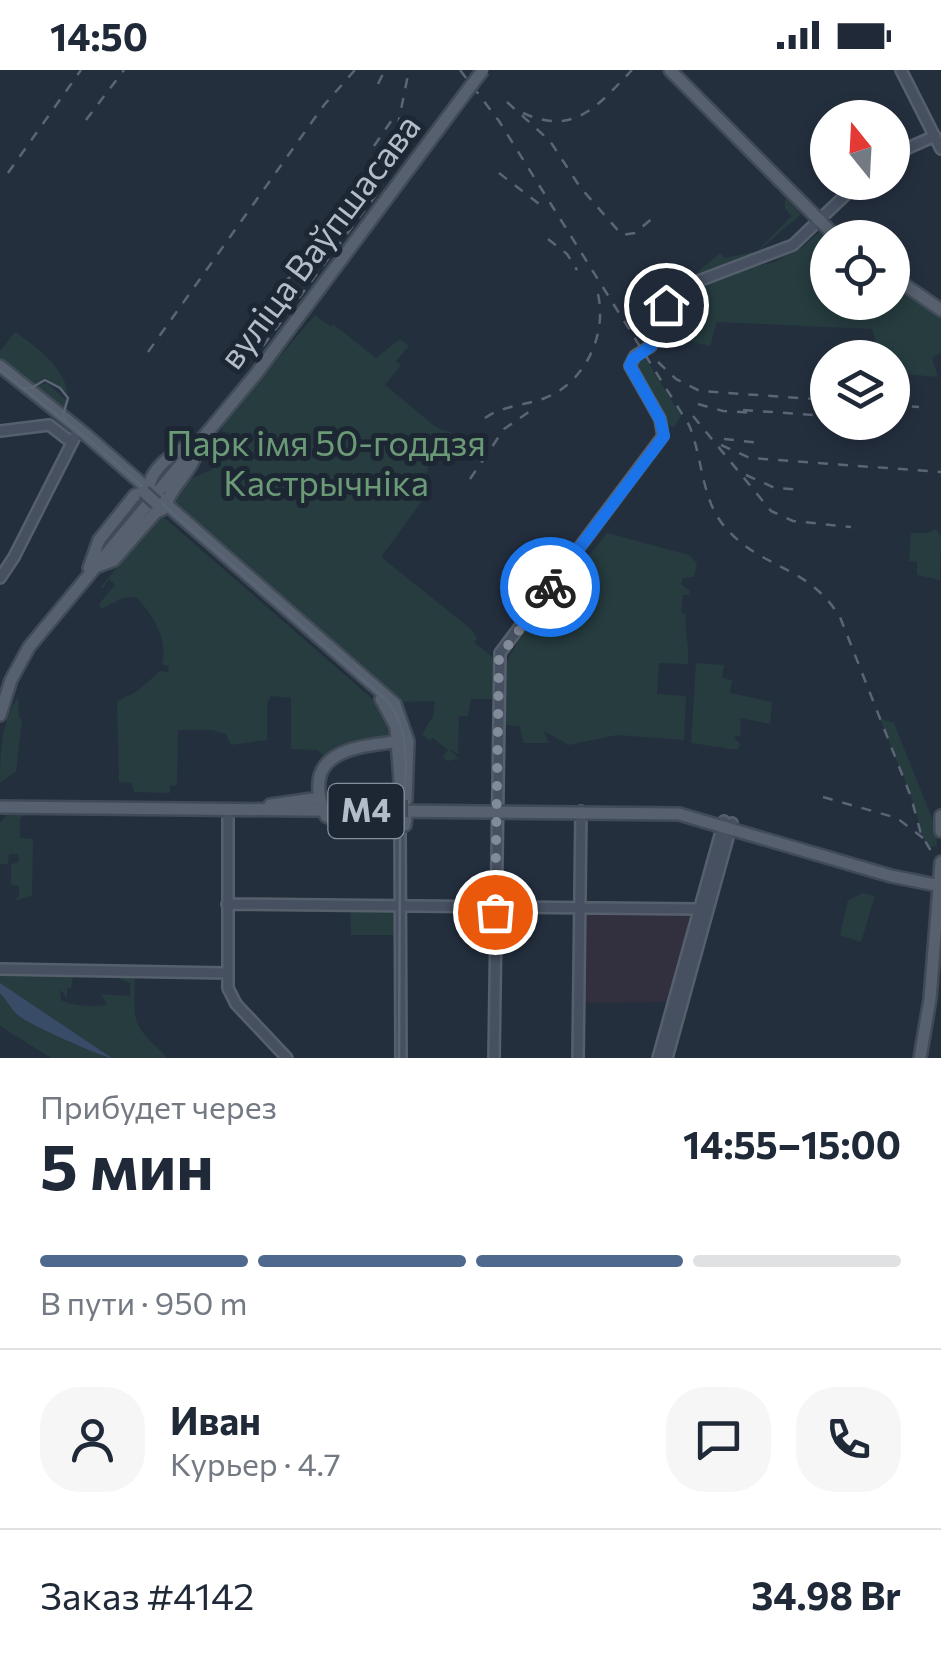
<!DOCTYPE html>
<html lang="ru">
<head>
<meta charset="utf-8">
<style>
	:root { --surface:#fff; --page:#f6f6f7; --text:#1f2937; --muted:#747a83; --line:#e0e1e3; --accent:#4f688e }
	body { margin:0; font-family:Commissioner,sans-serif; background:var(--page); color:var(--text); height:100vh; display:flex; flex-direction:column; font-size:38px; white-space:nowrap }
	* { box-sizing:border-box; margin:0 }
	p { font-size:32px; color:var(--muted) }
	.icon { flex:none; width:55px; height:55px; fill:none; stroke:currentColor; stroke-width:2; stroke-linecap:round; stroke-linejoin:round }
	.map { position:relative; height:988px; overflow:hidden }
	.panel { display:flex; flex-direction:column; background:var(--surface); flex:1 }
	.panel>* { flex:none }
	.needle { width:65px; rotate:342deg }
	.buttons { position:absolute; left:810px; top:30px; display:grid; gap:20px }
	.buttons a { display:grid; place-items:center; width:100px; height:100px; border-radius:50%; background:var(--surface); box-shadow:0 5px 15px #0003; font-size:50px }
	.pin { position:absolute; display:grid; place-items:center; width:85px; height:85px; color:#fff; margin:-42px; border:5px solid #fff; border-radius:50%; box-shadow:0 2px 10px #0007 }
	.courier { position:absolute; display:grid; place-items:center; width:100px; height:100px; margin:-50px; border:8px solid #1a73e8; border-radius:50%; background:#fff; color:#222; box-shadow:0 2px 12px #0007 }
	.head em { font-style:normal; font-weight:700 }
	.head div { display:flex; flex-direction:column-reverse }
	.head { display:flex; align-items:center; justify-content:space-between; height:170px; padding:0 40px }
	h1 { font-size:65px; font-weight:700; line-height:75px }
	.bar { display:grid; grid-template-columns:repeat(4,1fr); gap:15px 10px; align-content:center; height:120px; padding:0 40px }
	.bar i { height:12px; border-radius:8px; background:var(--line) }
	.bar .selected { background:var(--accent) }
	.bar p { grid-column:span 4 }
	.line { display:flex; align-items:center; gap:25px; padding:0 40px; border-top:2px solid var(--line) }
	.line div { flex:1 }
	.round { display:grid; place-items:center; flex:none; width:105px; height:105px; border-radius:40px; background:var(--page) }
	.status { display:flex; justify-content:space-between; align-items:center; height:70px; padding:0 50px; background:var(--surface); direction:ltr }
	.status svg { height:28px; fill:currentColor }
	.map>svg:first-child { display:block }
</style>
</head>
<body>
<div class="status"><b>14:50</b><svg viewBox="0 0 49 12"><path d="M0 12V9h3v3zM5 12V6h3v6zM10 12V3h3v9zM15 12V0h3v12zM26 1h20v11H26zM47 4h2v5h-2z"/></svg></div>
<div class="map">
<svg width="941" height="988" viewBox="0 0 941 988">
	<rect width="100%" height="100%" fill="#242f3e"/>
	<!-- medical -->
	<path fill="#32303f" d="M 584,842 L 693,842 L 668,932 L 584,933 Z"/>
	<!-- green -->
	<path fill="#263c3f" d="M 785,128 L 801,144 L 757,182 L 759,187 L 701,207 L 656,247 L 665,232 L 682,215 L 666,226 L 663,223 L 687,200 L 694,205 L 720,183 L 725,188 L 757,181 L 792,146 L 785,139 Z
		M 821,161 L 828,167 L 828,232 L 892,232 L 893,214 L 941,245 L 941,283 L 932,288 L 938,307 L 893,303 L 892,288 L 881,287 L 872,259 L 717,252 L 710,276 L 683,270 L 679,266 L 671,273 L 658,256 L 678,225 L 719,206 L 774,192 L 801,178 Z
		M 315,245 L 331,257 L 333,254 L 376,288 L 400,269 L 409,276 L 396,291 L 401,295 L 385,315 L 437,358 L 452,363 L 429,392 L 422,431 L 381,487 L 471,559 L 477,568 L 474,572 L 495,589 L 495,629 L 471,629 L 468,646 L 459,646 L 458,684 L 449,679 L 459,689 L 447,691 L 443,687 L 448,680 L 433,668 L 429,670 L 422,664 L 433,646 L 435,631 L 400,632 L 172,431 L 192,408 L 212,400 L 214,393 L 210,385 L 202,381 L 207,371 L 214,376 L 229,369 L 230,363 L 222,362 L 223,352 Z
		M 15,262 C 41,280 75,304 67,341 L 35,316 L 47,313 L 68,332 L 68,325 L 46,308 L 33,315 L 0,290 L 0,281 Z
		M 643,284 L 681,346 L 674,357 L 670,355 L 667,365 C 663,337 636,319 634,291 Z
		M 160,444 L 377,633 L 388,652 L 391,667 L 351,672 L 324,686 L 317,680 L 291,679 L 291,628 L 271,626 L 267,633 L 267,670 L 231,675 L 226,664 L 211,660 L 178,660 L 177,715 L 170,716 L 170,723 L 134,722 L 132,713 L 119,712 L 117,631 L 136,622 L 160,601 L 168,602 L 169,597 L 162,594 C 169,571 152,543 136,527 L 123,528 L 101,539 L 99,534 L 115,515 L 109,509 L 103,518 L 100,518 Z
		M 936,459 L 941,466 L 940,510 L 917,505 L 917,492 L 909,491 L 911,463 L 928,463 Z
		M 607,463 L 689,485 L 697,493 L 694,507 L 683,508 L 681,514 L 690,521 L 689,525 L 683,525 L 681,543 L 686,544 C 684,562 690,575 688,594 L 659,593 L 657,624 L 686,626 L 684,670 L 617,665 L 569,675 L 544,661 L 549,673 L 523,673 L 520,656 L 503,655 C 503,639 498,612 504,598 C 516,569 539,545 560,519 L 579,534 L 594,515 L 576,502 Z
		M 696,593 L 724,595 L 722,608 L 732,610 L 730,623 L 772,632 L 770,654 L 740,648 L 741,665 L 733,667 L 740,674 L 738,680 L 691,673 Z
		M 18,627 L 19,646 L 22,650 L 16,701 L 0,713 C 0,683 1,651 18,627 Z
		M 880,649 L 894,653 L 936,758 L 937,776 L 926,777 L 911,726 Z
		M 7,744 L 25,745 L 20,748 L 20,768 L 33,769 L 32,826 L 14,831 L 19,826 L 19,816 L 11,815 L 11,794 L 19,792 L 18,784 L 9,784 L 8,794 L 0,794 L 0,753 Z
		M 863,823 L 875,826 L 861,872 L 840,865 L 848,830 Z
		M 350,839 L 394,840 L 394,865 L 351,865 Z
		M 0,900 L 66,903 L 66,907 L 73,907 L 71,918 L 67,919 L 67,928 L 60,919 L 61,930 C 73,937 93,936 107,935 L 101,924 L 130,926 L 130,913 L 120,909 L 120,906 L 129,903 L 135,906 C 134,955 130,952 168,988 L 51,988 L 0,956 Z"/>
	<!-- water -->
	<path fill="#394c67" d="M 0,913 L 112,988 C 104,988 31,955 22,948 C 12,942 8,931 0,923 Z"/>
	<g fill="none" stroke-linecap="round" stroke-linejoin="round">
		<!-- secondary casing -->
		<g stroke="#565f6c" stroke-width="14">
			<path id="secondary" d="M 901,0 L 941,79
				M 892,85 L 935,66
				M 0,361 L 49,355 L 71,372
				M 0,508 L 14,487 L 79,359
				M 228,740 L 228,918 L 236,934 L 287,988
				M 400,758 L 401,988
				M 227,834 L 695,839 L 698,843
				M 0,899 L 226,903
				M 494,988 L 500,583 L 663,366 L 660,349 L 630,296 L 635,286 L 651,276 L 660,245 L 679,222 L 701,210 L 793,175 L 859,112
				M 578,988 L 581,741
				M 658,988 L 724,751
				M 667,988 L 732,753"/>
		</g>
		<!-- primary casing -->
		<g stroke="#414a57" stroke-width="16">
			<path id="primary" d="M 670,0 L 837,168
				M 892,206 L 941,240
				M 0,296 L 85,364 L 149,420
				M 149,420 C 149,398 176,381 194,373
				M 159,428 L 395,634 L 408,671 L 406,730
				M 166,435 C 171,416 190,404 196,384
				M 98,496 L 114,490 L 156,442 L 163,439
				M 89,498 L 99,470 L 135,425 L 144,422
				M 381,629 L 396,657 L 400,711
				M 0,645 L 11,610 L 29,577 L 256,304 L 464,25
				M 270,735 L 320,728
				M 322,736 C 304,678 363,676 402,671
				M 0,737 L 679,744 L 891,806 L 941,816
				M 326,746 L 353,757 L 405,755 L 406,747
				M 941,746 L 941,761
				M 920,988 L 930,929 L 941,792"/>
		</g>
		<!-- secondary -->
		<use href="#secondary" stroke="#465061" stroke-width="9"/>
		<!-- primary -->
		<use href="#primary" stroke="#56606e" stroke-width="11"/>
		<!-- tram -->
		<path stroke="#5a6575" stroke-width="2.5" d="M 0,300 L 88,369 L 383,627 C 416,659 404,713 403,754 L 400,766 L 399,988
			M 22,318 L 31,318 L 45,310 L 60,318 L 68,328 L 63,345 L 66,351"/>
		<!-- rail -->
		<path stroke="#5a6575" stroke-width="2.5" stroke-dasharray="10 10" stroke-linecap="butt" d="M 460,0 L 499,51 L 689,355 C 703,388 701,430 725,457 C 763,501 806,493 840,547 L 911,727 L 921,764 L 934,786
			M 378,14 L 385,0
			M 507,32 L 550,71 L 580,117 L 622,165 L 635,163 L 655,146
			M 523,43 C 575,67 599,34 632,0
			M 86,50 L 124,0
			M 374,76 L 396,44
			M 8,103 L 81,0
			M 499,103 L 543,137
			M 548,169 L 567,184 L 577,200
			M 286,210 L 326,182
			M 263,276 L 376,125 L 390,94 L 409,0
			M 148,282 L 324,35 L 355,0
			M 658,292 L 676,309 L 700,321 L 828,330
			M 698,334 L 723,341 L 757,343
			M 892,335 L 919,337
			M 743,340 L 828,346
			M 693,346 L 771,441 L 793,451 L 851,457
			M 485,348 C 504,335 524,336 545,328 C 587,312 610,259 596,217
			M 724,369 L 760,373
			M 721,375 L 750,388 L 941,402
			M 746,405 L 775,418 L 802,420
			M 470,409 L 504,359 L 536,337
			M 823,727 L 897,748 L 923,768"/>
		<!-- primary-bridge casing -->
		<g stroke="#414a57" stroke-width="16" stroke-linecap="butt">
			<path id="primary-bridge" d="M 464,25 L 483,0
				M 144,422 L 156,433
				M 400,747 L 400,730"/>
		</g>
		<!-- primary-bridge -->
		<use href="#primary-bridge" stroke="#56606e" stroke-width="11"/>
	</g>
	<g fill="none" stroke-linecap="round" stroke-linejoin="round">
		<!-- done -->
		<path stroke="#828b98" stroke-width="10" stroke-dasharray="0 18" d="M 495,842 L 499,588 L 550,517"/>
		<!-- route -->
		<path stroke="#1a73e8" stroke-width="12" d="M 550,517 L 664,366 L 660,349 L 630,296 L 633,289 L 651,276 L 658,248 L 666,235"/>
	</g>
	<g text-anchor="middle" stroke-width="10" stroke-linejoin="round" paint-order="stroke">
		<!-- shield labels -->
		<rect fill="#1d2633" stroke="#878f9c" stroke-width="2.5" x="328.5" y="714" width="75" height="54" rx="8"/>
		<g font-size="32" font-weight="bold" fill="#b4bcc9">
			<text x="366" y="752">М4</text>
		</g>
		<!-- street labels -->
		<g font-size="35" fill="#b4bcc9" stroke="#1d2633">
			<text transform="translate(320 172) rotate(-53)" y="12">вуліца Ваўпшасава</text>
		</g>
		<!-- park labels -->
		<g font-size="35" fill="#6b9a76" stroke="#1d2633">
			<text x="326" y="386">Парк імя 50-годдзя<tspan x="326" dy="40">Кастрычніка</tspan></text>
		</g>
	</g>
</svg>
<div class="buttons">
<a><svg class="needle" viewBox="-14 -14 28 28"><path d="M0-13l5 13h-10z" fill="#e53935"/><path d="M0 13l5-13h-10z" fill="#747a83"/></svg></a>
<a><svg class="icon" aria-label="locate" viewBox="0 0 24 24"><circle cx="12" cy="12" r="6"/><path d="M12 2v4M12 18v4M2 12h4M18 12h4"/></svg></a>
<a><svg class="icon" aria-label="layers" viewBox="0 0 24 24"><path d="M12 4l9 5-9 5-9-5zM3 14l9 5 9-5"/></svg></a>
</div>
<div class="pin" style="left:495px;top:842px;background:#ea580c"><svg class="icon" aria-label="bag" viewBox="0 0 24 24"><path d="M5 8h14l-1 12H6zM9 8a3 3 0 0 1 6 0"/></svg></div>
<div class="pin" style="left:666px;top:235px;background:#1f2937"><svg class="icon" aria-label="home" viewBox="0 0 24 24"><path d="M3 11l9-7 9 7M6 9v11h12V9"/></svg></div>
<div class="courier" style="left:550px;top:517px"><svg class="icon" aria-label="bike" viewBox="0 0 24 24"><circle cx="6" cy="16" r="4"/><circle cx="18" cy="16" r="4"/><path d="M6 16l4-8h5l3 8M10 8l3 8H6M13 5h3"/></svg></div>
</div>
<section class="panel">
<div class="head"><div><h1>5 мин</h1><p>Прибудет через</p></div><em>14:55–15:00</em></div>
<div class="bar"><i class="selected"></i><i class="selected"></i><i class="selected"></i><i></i><p>В пути · 950 m</p></div>
<div class="line" style="height:180px"><a class="round"><svg class="icon" aria-label="person" viewBox="0 0 24 24"><circle cx="12" cy="8" r="4"/><path d="M4 21q1-7 8-7t8 7"/></svg></a><div><b>Иван</b><p>Курьер · 4.7</p></div><a class="round"><svg class="icon" aria-label="chat" viewBox="0 0 24 24"><path d="M4 5h16v11H9l-5 4z"/></svg></a><a class="round"><svg class="icon" aria-label="phone" viewBox="0 0 24 24"><path d="M5 4h4l2 5-3 2q2 4 5 5l2-3 5 2v4C11 20 4 13 5 4z"/></svg></a></div>
<div class="line" style="height:130px"><div>Заказ #4142</div><b>34.98 Br</b></div>
</section>
</body>
</html>
